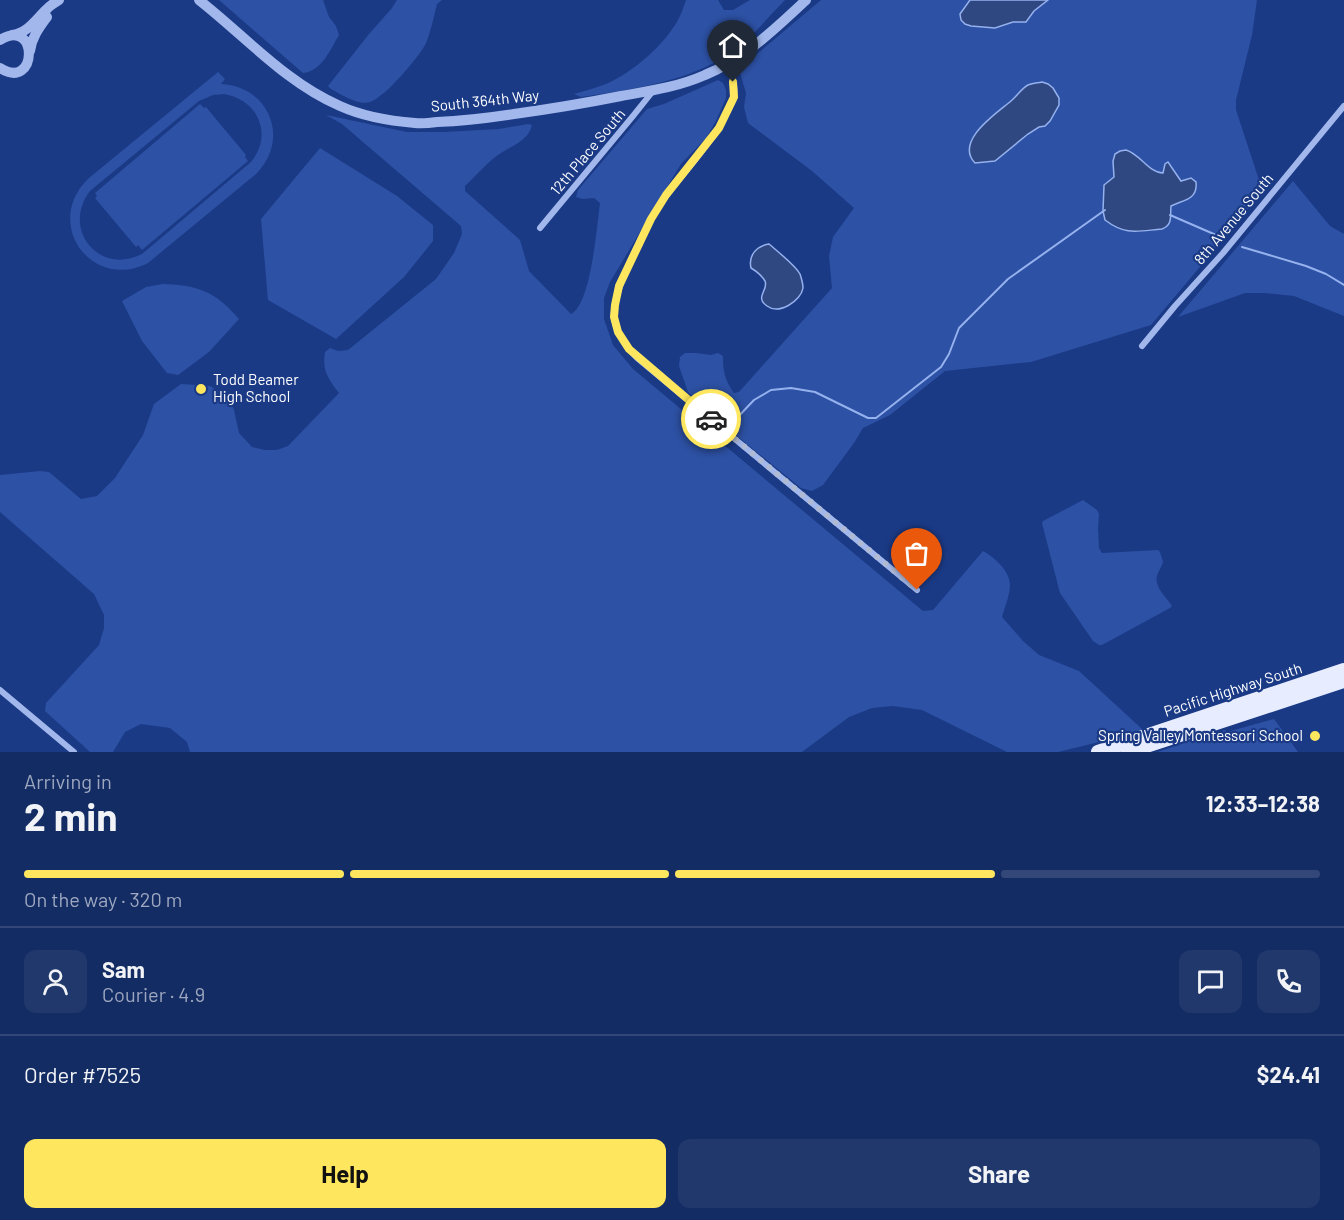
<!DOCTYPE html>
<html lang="en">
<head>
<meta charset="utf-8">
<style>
	:root { --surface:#142c64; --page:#21386d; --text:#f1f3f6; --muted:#9da7bf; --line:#334878; --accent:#fee75e }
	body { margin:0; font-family:Barlow,sans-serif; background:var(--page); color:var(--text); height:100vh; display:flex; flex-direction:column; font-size:22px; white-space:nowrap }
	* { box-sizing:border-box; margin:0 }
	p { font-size:20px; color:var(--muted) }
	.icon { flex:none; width:33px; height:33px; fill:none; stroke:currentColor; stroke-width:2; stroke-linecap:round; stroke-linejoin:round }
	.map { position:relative; height:752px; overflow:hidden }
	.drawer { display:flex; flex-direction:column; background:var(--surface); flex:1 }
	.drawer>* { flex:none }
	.pin { position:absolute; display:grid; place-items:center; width:51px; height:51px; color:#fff; margin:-62px -26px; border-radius:50% 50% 50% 0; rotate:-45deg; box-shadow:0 0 6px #0007 }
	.pin .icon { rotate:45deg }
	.courier { position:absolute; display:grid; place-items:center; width:60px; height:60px; margin:-30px; border:4px solid #fee75e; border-radius:50%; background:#fff; color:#222; box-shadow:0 2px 8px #0007 }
	.summary em { font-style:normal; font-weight:700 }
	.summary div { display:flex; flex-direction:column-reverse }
	.summary { display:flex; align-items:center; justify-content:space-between; height:102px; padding:0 24px }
	h1 { font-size:39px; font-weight:700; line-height:45px }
	.bar { display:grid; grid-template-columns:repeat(4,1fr); gap:9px 6px; align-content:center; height:72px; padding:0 24px }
	.bar i { height:8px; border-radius:4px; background:var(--line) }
	.bar .current { background:var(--accent) }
	.bar p { grid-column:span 4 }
	.line { display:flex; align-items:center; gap:15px; padding:0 24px; border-top:2px solid var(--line) }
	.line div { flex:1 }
	.round { display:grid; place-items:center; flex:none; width:63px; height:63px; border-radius:12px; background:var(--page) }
	.cta { display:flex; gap:12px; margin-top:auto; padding:12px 24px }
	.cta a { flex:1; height:69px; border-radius:12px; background:var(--accent); color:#111; font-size:24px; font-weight:700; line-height:69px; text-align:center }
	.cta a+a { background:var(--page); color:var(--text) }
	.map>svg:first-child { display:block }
</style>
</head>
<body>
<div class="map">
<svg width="1344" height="752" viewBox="0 0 1344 752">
	<rect width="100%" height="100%" fill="#1b3a86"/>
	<!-- green -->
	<path fill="#2d51a4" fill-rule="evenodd" d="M 219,0 L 323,0 L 329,17 L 336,26 L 339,35 C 330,50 322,71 303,73 Z
		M 397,0 L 442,0 L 437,4 C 434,16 430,35 425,45 C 418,58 384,98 370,102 C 359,106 340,94 331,89 L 328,86 L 369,34 L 392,8 Z
		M 686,0 L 718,0 L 724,10 L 733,10 L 750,0 L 785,0 C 768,17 752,38 732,52 C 691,81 630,90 581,97 L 574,94 C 584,91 596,88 606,84 C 632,73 666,44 679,18 C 682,12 684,6 686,0 Z
		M 821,0 L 1257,0 L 1252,35 L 1236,100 L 1236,110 L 1261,186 L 1260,193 L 1236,224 L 1151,325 L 1031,362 L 945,371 L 890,415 L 863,428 L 854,443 L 823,485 L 812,491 L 801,488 L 705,410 L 688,392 L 679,366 L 680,357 L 685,353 L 696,353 L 711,355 L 718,353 L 723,356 C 723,373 725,380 734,393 L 739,392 L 832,288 L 829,256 L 833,237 L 854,208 L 812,171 L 748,123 L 744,107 L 746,93 L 740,73 L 745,64 Z
		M 218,72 L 225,79 L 221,84 C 269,86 291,139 256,174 L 148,263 C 91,292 42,222 89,178 ZM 224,94 C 259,100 273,135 251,162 L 142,254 C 99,276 61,229 90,191 L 199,101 L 213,95 Z
		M 718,80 L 723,83 L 726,90 L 726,98 L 716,121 L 706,138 L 681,164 L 610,282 L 604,298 L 604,319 L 613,345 L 633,369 L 923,611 L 933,610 L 983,551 C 994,557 1009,570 1010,584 C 1010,595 1005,606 1002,617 L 1023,641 L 1039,655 L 1079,671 L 1142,729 L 1140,732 L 1058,752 L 1007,752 L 922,710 L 893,706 L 872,708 L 849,717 L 802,752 L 190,752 L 187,742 L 170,728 L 141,724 L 125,732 L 113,752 L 90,752 L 45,711 L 46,703 L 99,645 L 104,628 L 104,615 L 94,594 L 0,512 L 0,475 L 40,471 L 49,472 L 81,499 L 97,496 L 115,478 L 143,435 L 154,404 L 181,384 L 210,386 L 223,394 L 230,400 L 234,410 L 239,433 L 252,447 L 265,450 L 277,450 L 288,446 L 339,393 C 328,378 322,371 325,352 L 330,348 L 338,351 L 348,350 L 436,279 L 454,253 L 462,234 L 461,226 L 342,124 L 326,115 L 407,132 L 444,132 L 499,129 L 528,124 L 532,125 C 528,141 513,145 501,153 C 488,161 477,175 465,186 L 465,191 L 520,240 L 529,271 L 571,314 C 591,305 597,225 600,203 L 594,198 L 583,199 L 576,197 L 578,190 L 647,109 L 664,104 Z
		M 200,104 L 204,108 L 206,107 L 246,155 L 245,157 L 248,161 L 142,250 L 138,245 L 136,247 L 95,198 L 97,196 L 95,193 Z
		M 320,148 L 397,196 L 433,225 L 433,241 L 404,277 L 336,339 L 268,300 L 261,219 Z
		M 1293,181 L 1330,226 L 1344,234 L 1344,316 L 1294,296 L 1265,293 L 1245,293 L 1178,317 Z
		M 163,284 C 198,285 216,292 239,319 L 209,352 L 178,375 L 167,373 L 142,341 L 122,301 L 146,287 Z
		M 1083,500 L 1097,510 L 1099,514 L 1098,528 L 1099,548 L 1102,553 L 1158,550 L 1160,552 L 1163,562 C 1162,567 1158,571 1157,576 C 1154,587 1166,597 1172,606 L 1170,608 L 1102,645 L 1099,645 L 1093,641 L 1060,593 L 1042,523 L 1043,521 Z
		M 1274,719 L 1298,752 L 1157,752 L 1225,730 L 1227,732 Z"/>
	<!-- water -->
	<path fill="#304881" stroke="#95b1ee" stroke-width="1.5" d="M 970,0 L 1048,0 L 1034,11 L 1026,22 L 1013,22 L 995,28 L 971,26 L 965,24 L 961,20 L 960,14 Z
		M 1042,82 L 1048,84 L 1053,88 L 1059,98 L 1059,105 L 1050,121 L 1045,126 L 1039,127 L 1028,134 L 995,161 L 975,163 C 954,141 997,113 1011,101 C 1017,96 1022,88 1028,85 C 1033,83 1038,83 1042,82 Z
		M 1126,150 C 1140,154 1149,173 1163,173 L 1165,164 L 1168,162 L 1181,181 L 1191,178 L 1196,182 C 1198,200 1183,200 1171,206 C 1170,216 1173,225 1162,229 C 1138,231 1126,236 1105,220 L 1103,211 L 1104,185 L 1114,177 L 1113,161 L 1115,154 L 1120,151 Z
		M 769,244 C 777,251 795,265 800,274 C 801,277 803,284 803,288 C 801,301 779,315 767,306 C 754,297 769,290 765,281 C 762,276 756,271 751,268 C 748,255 757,246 769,244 Z"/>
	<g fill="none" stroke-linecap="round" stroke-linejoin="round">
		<!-- stream -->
		<path stroke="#95b1ee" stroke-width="2" d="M 1170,215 L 1223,238
			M 1242,247 L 1306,266 L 1326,274 L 1344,285
			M 734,421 L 754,400 L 771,390 L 791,388 L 815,392 L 868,418 L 876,418 L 941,367 L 949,354 L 959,328 L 1008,279 L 1105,210"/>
		<!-- minor -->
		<path stroke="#a2b8ec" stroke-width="6" d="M 729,64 C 731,73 736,85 734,95 C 733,101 730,107 727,112 C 712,142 689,167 668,193 C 651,214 610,294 614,319 C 617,334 626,347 637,358 L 917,590
			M 540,228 L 633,116 L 653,91
			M 1142,346 L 1175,306 L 1223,253 L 1344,106
			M 0,690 L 74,752"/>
		<!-- tertiary -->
		<path stroke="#a2b8ec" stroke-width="10" d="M 199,0 C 245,36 285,82 340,106 C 362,116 390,121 415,123 C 422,124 430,123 437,122 C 463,121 488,118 514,114 C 550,109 586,103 621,96 C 650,91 678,87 705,75 C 744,59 775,29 806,0
			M 12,35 C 28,33 36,19 47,9 C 50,5 55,3 59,0
			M 0,40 C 39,16 38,92 0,68
			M 30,51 C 32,37 39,28 47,17"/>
		<!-- primary -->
		<path stroke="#e7edff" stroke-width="14" d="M 1098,752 L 1344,670
			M 1128,752 L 1344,681"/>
	</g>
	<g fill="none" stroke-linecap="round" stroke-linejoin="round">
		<!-- done -->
		<path stroke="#afbad5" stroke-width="6" stroke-dasharray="0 10.8" d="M 711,419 L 917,590"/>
		<!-- route -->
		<path stroke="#fee75e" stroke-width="8" d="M 711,419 L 629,349 L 618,332 L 614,317 L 615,305 L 619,286 L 651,219 L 666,195 L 719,128 L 734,97 L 733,82"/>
	</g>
	<!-- markers -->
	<g fill="#fee75e" stroke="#1b3a86" stroke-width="2">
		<circle cx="201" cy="389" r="6"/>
		<circle cx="1315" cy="736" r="6"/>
	</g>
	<g text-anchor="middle" stroke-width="4.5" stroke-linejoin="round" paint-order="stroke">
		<!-- street labels -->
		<g font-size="15" fill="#fff" stroke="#1b3a86">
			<text transform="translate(485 101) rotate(-6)" y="5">South 364th Way</text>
			<text transform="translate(588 152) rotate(-50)" y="5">12th Place South</text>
			<text transform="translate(1234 219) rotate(-50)" y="5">8th Avenue South</text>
			<text transform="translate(1233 690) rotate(-18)" y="5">Pacific Highway South</text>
		</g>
		<!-- poi labels -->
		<g font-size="15" fill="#fff" stroke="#1b3a86" text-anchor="start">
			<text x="213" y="385">Todd Beamer<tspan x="213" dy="17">High School</tspan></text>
			<text x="1303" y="741" text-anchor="end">Spring Valley Montessori School</text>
		</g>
	</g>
</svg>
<div class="pin" style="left:917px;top:590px;background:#ea580c"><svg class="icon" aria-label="bag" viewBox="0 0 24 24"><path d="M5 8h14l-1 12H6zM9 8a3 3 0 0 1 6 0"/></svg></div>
<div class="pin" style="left:733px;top:82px;background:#1f2937"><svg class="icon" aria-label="home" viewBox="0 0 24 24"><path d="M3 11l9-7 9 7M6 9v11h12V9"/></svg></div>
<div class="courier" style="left:711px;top:419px"><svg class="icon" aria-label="car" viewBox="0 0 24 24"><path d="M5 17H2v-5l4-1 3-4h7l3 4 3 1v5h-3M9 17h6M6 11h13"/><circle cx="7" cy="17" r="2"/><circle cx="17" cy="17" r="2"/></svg></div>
</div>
<section class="drawer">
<div class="summary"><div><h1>2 min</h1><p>Arriving in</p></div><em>12:33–12:38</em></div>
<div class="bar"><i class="current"></i><i class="current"></i><i class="current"></i><i></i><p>On the way · 320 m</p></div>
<div class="line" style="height:108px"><a class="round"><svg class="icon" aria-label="person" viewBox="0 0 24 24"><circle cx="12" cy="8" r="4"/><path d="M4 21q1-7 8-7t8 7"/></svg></a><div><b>Sam</b><p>Courier · 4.9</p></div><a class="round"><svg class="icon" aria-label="chat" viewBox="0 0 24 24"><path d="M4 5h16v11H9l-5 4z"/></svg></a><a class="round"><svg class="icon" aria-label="phone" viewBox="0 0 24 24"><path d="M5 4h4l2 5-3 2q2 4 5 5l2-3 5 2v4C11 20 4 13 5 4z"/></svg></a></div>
<div class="line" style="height:78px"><div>Order #7525</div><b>$24.41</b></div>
<div class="cta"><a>Help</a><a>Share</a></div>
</section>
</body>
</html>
